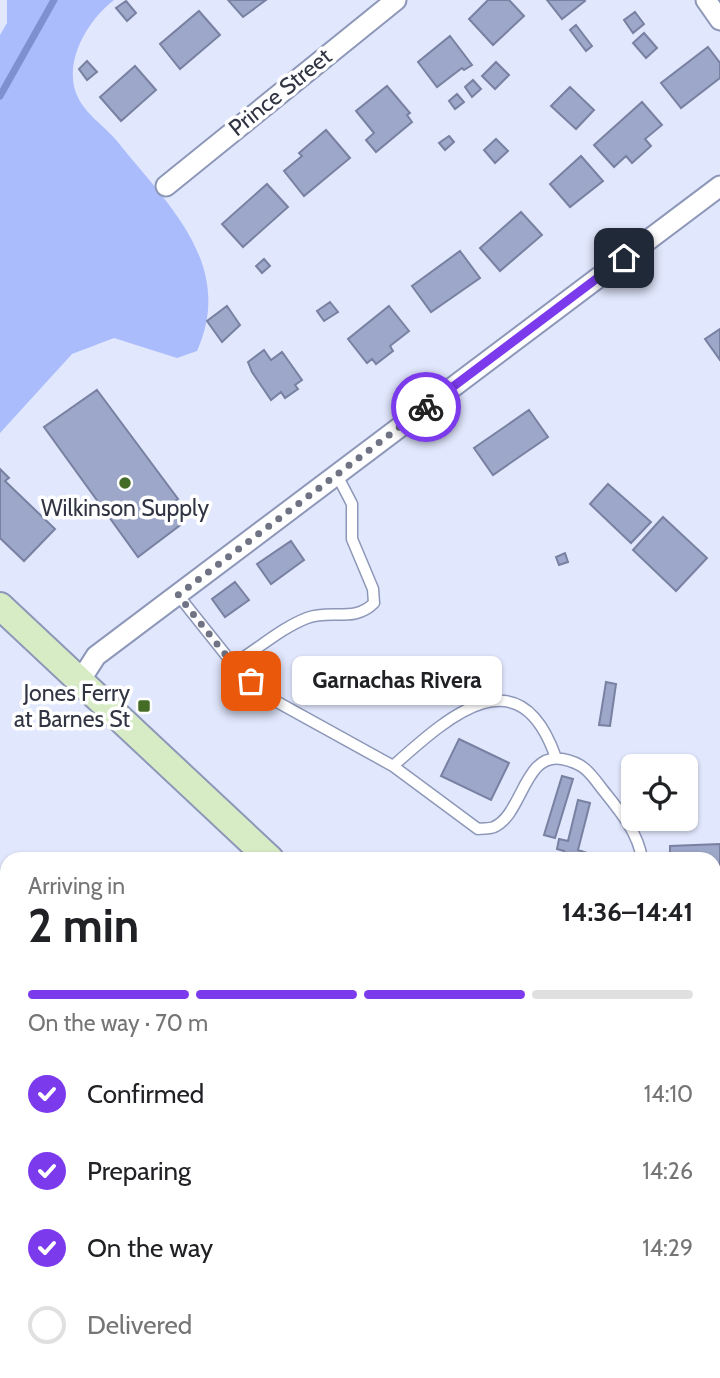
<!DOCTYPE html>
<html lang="en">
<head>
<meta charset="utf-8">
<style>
	:root { --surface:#fff; --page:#f6f6f6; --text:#202124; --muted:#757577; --line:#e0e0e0; --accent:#7c3aed }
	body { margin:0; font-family:Cabin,sans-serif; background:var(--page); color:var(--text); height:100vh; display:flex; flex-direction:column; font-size:26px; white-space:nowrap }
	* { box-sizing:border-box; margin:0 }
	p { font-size:23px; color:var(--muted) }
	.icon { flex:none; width:38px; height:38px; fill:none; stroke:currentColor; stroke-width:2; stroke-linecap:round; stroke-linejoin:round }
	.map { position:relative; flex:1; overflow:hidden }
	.drawer { position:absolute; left:0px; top:852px; width:721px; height:527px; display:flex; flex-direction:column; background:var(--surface); border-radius:21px 21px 0 0; box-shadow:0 2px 5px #0004 }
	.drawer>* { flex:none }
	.controls { position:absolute; left:621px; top:754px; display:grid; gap:14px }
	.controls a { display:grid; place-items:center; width:77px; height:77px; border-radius:10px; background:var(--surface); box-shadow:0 2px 5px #0004; font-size:35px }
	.pin { position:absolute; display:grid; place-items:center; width:60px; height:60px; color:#fff; margin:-30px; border-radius:14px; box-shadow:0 4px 10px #0006 }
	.courier { position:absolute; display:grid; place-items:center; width:70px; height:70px; margin:-35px; border:5px solid #7c3aed; border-radius:50%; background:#fff; color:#222; box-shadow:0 2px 9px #0007 }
	.bubble { position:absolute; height:49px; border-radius:10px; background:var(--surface); box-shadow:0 2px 5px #0004; font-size:23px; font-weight:700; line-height:49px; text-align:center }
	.head em { font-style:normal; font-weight:700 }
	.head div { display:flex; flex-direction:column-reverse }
	.head { display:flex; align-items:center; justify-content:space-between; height:119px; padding:0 28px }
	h1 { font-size:46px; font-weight:700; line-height:52px }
	.bar { display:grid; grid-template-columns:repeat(4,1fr); gap:10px 7px; align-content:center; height:84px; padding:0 28px }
	.bar i { height:9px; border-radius:5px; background:var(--line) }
	.bar .active { background:var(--accent) }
	.bar p { grid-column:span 4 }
	ol { padding:0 28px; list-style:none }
	li { display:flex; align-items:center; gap:21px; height:77px }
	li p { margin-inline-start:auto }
	li .icon { padding:7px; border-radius:50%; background:var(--accent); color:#fff; stroke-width:4 }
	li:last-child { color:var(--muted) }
	li i { width:38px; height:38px; border:4px solid var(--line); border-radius:50% }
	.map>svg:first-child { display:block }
</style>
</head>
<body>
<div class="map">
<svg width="720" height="1378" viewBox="0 0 720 1378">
	<rect width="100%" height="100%" fill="#e1e7fd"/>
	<!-- green -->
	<path fill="#aabcfc" d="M 7,0 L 114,0 C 88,20 64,60 76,93 C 84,114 104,125 117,141 C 166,203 236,264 197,351 L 177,358 L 114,338 L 72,354 L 0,433 L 0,35 L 7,23 Z
		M 7,1190 L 7,1341 L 0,1331 L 0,1192 Z
		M 360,1372 L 435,1372 C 414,1378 381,1378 360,1372 Z"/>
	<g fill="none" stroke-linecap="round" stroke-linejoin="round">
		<!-- stream -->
		<path stroke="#7f90d1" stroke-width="7" d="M 0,96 L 54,0
			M 714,1140 L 720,1140"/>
	</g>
	<!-- building -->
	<path fill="#9da7c9" stroke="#7881a1" stroke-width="2" d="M 228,0 L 266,0 L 243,17 Z
		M 488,0 L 509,0 L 524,16 L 493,45 L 469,19 Z
		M 547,0 L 584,0 L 585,1 L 562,19 Z
		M 126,1 L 136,13 L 127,21 L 116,8 Z
		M 199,11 L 220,35 L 180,69 L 160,44 Z
		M 635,12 L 644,24 L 633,33 L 624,20 Z
		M 576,25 L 592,46 L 586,51 L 570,30 Z
		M 644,33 L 657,48 L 646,58 L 633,43 Z
		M 450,36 L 472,65 L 464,70 L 462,68 L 437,87 L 418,62 Z
		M 708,47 L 720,63 L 720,78 L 681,108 L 661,83 Z
		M 87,61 L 97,72 L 87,80 L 79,69 Z
		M 496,62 L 509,75 L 495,89 L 482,76 Z
		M 135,66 L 156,90 L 121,121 L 100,97 Z
		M 473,80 L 481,89 L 472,97 L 465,87 Z
		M 387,86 L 410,113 L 407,115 L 412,122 L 376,152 L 366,140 L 374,133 L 356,111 Z
		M 570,87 L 594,110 L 576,129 L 551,106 Z
		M 457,94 L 464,102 L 455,109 L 449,101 Z
		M 642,102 L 662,125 L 645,139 L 651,146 L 632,163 L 626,156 L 614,167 L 594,145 Z
		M 326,130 L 350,158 L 304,196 L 284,171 L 302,156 L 299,153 Z
		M 449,136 L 454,142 L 445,150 L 439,143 Z
		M 496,139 L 508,151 L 495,163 L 484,150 Z
		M 581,156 L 603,181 L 570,207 L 550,184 Z
		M 267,184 L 288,207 L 243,247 L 222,224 Z
		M 521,212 L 542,235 L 500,271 L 480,248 Z
		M 460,251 L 480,278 L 431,312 L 412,286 Z
		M 264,259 L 270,266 L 262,273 L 256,266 Z
		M 330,302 L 338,312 L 324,321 L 317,311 Z
		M 227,306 L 240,325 L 222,342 L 207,321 Z
		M 389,306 L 409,331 L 390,346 L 393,351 L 376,364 L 372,359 L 367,363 L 348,339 Z
		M 720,329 L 720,360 L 705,339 Z
		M 264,350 L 271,360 L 282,352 L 302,380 L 295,385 L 298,389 L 285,398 L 281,392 L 271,400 L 252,372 L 248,362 Z
		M 97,390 L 178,499 L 169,504 L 183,523 L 138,557 L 44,427 Z
		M 529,410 L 548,437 L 493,475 L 474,448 Z
		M 0,469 L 9,478 L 5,481 L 55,529 L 24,561 L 0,538 Z
		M 608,484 L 651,522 L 631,543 L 590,504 Z
		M 663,517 L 707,558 L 676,591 L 633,550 Z
		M 291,541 L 304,560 L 271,584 L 257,564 Z
		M 565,553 L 568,562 L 559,565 L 556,557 Z
		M 235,582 L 249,600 L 225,617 L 212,599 Z
		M 606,682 L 616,684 L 610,726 L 599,725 Z
		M 459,739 L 509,763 L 491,800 L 441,776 Z
		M 562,776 L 573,779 L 555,838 L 544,835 Z
		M 578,800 L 590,803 L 578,850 L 605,859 L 562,859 L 564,851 L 557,849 L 559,839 L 568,841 Z
		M 720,844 L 720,874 L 714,875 L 714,859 L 670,859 L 670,846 Z
		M 714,881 L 720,881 L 720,947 L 714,947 Z
		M 7,976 L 7,1034 L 0,1031 L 0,983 Z
		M 7,1084 L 7,1105 L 0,1099 L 0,1091 Z
		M 195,1372 L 266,1372 L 269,1378 L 181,1378 Z"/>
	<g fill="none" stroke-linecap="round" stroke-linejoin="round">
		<!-- lane casing -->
		<g stroke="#8d97b8" stroke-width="13">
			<path id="lane" d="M 178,595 L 233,664 C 257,650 281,628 307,618 C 331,609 354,623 374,603 L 373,589 L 352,539 L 352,504 L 337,475
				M 233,664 L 270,698 L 393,766 L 478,829 C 483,828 490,829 494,827 C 523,814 524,752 562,759 C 584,763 590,773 603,790 C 619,810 638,832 642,859
				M 393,766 C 447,718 519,651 556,758
				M 714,991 L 720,998
				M 714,1030 L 720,1021"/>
		</g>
		<!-- street casing -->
		<g stroke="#8d97b8" stroke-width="23">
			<path id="street" d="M 706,0 L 720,20
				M 166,186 L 396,0
				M 80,681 L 96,656 L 720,186"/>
		</g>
		<!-- secondary casing -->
		<g stroke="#8d97b8" stroke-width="30">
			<path id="secondary" d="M 0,606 L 270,859
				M 714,1347 L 720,1355"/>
		</g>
		<!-- lane -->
		<use href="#lane" stroke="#fff" stroke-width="10"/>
		<!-- street -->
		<use href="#street" stroke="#fff" stroke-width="19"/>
		<!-- secondary -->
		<use href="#secondary" stroke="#d7ecc5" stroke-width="26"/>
	</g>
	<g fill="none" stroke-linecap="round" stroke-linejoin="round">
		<!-- done -->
		<path stroke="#6f7384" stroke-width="7" stroke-dasharray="0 12.6" d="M 251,681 L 233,664 L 178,595 L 426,407"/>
		<!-- route -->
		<path stroke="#7c3aed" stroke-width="9" d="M 426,407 L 624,258"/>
	</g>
	<!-- markers -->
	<g fill="#456c27" stroke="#fff" stroke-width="2.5">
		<circle cx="125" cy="483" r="7"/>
		<rect x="137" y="699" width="14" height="14" rx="3.5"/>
	</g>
	<g text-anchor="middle" stroke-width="7" stroke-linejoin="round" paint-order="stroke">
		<!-- street labels -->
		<g font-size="23" fill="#313543" stroke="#fff">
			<text transform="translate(280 92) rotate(-39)" y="8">Prince Street</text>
		</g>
		<!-- poi labels -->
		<g font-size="23" fill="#313543" stroke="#fff">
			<text x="125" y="516">Wilkinson Supply</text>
			<text x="130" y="701" text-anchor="end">Jones Ferry<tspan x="130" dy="26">at Barnes St</tspan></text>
		</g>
	</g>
</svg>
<div class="controls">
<a><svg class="icon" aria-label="locate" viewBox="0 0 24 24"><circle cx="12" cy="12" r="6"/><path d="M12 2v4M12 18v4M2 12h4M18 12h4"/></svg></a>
</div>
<div class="pin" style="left:251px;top:681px;background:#ea580c"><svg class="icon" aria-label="bag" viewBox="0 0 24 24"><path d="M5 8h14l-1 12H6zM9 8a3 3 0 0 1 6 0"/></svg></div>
<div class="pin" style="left:624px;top:258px;background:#1f2937"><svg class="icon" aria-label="home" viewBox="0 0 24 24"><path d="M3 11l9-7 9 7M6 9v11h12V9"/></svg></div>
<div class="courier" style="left:426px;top:407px"><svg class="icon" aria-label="bike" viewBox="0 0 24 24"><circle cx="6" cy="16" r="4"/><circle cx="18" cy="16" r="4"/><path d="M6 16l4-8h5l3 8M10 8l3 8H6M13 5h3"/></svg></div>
<div class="bubble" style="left:292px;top:656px;width:210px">Garnachas Rivera</div>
<section class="drawer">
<div class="head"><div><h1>2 min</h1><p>Arriving in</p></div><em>14:36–14:41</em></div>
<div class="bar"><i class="active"></i><i class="active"></i><i class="active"></i><i></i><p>On the way · 70 m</p></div>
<ol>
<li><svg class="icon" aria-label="check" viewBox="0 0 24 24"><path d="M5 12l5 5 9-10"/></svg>Confirmed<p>14:10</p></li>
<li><svg class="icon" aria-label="check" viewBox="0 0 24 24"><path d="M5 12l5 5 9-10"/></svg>Preparing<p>14:26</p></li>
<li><svg class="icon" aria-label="check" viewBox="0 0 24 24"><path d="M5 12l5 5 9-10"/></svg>On the way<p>14:29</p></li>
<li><i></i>Delivered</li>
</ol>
</section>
</div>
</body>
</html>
